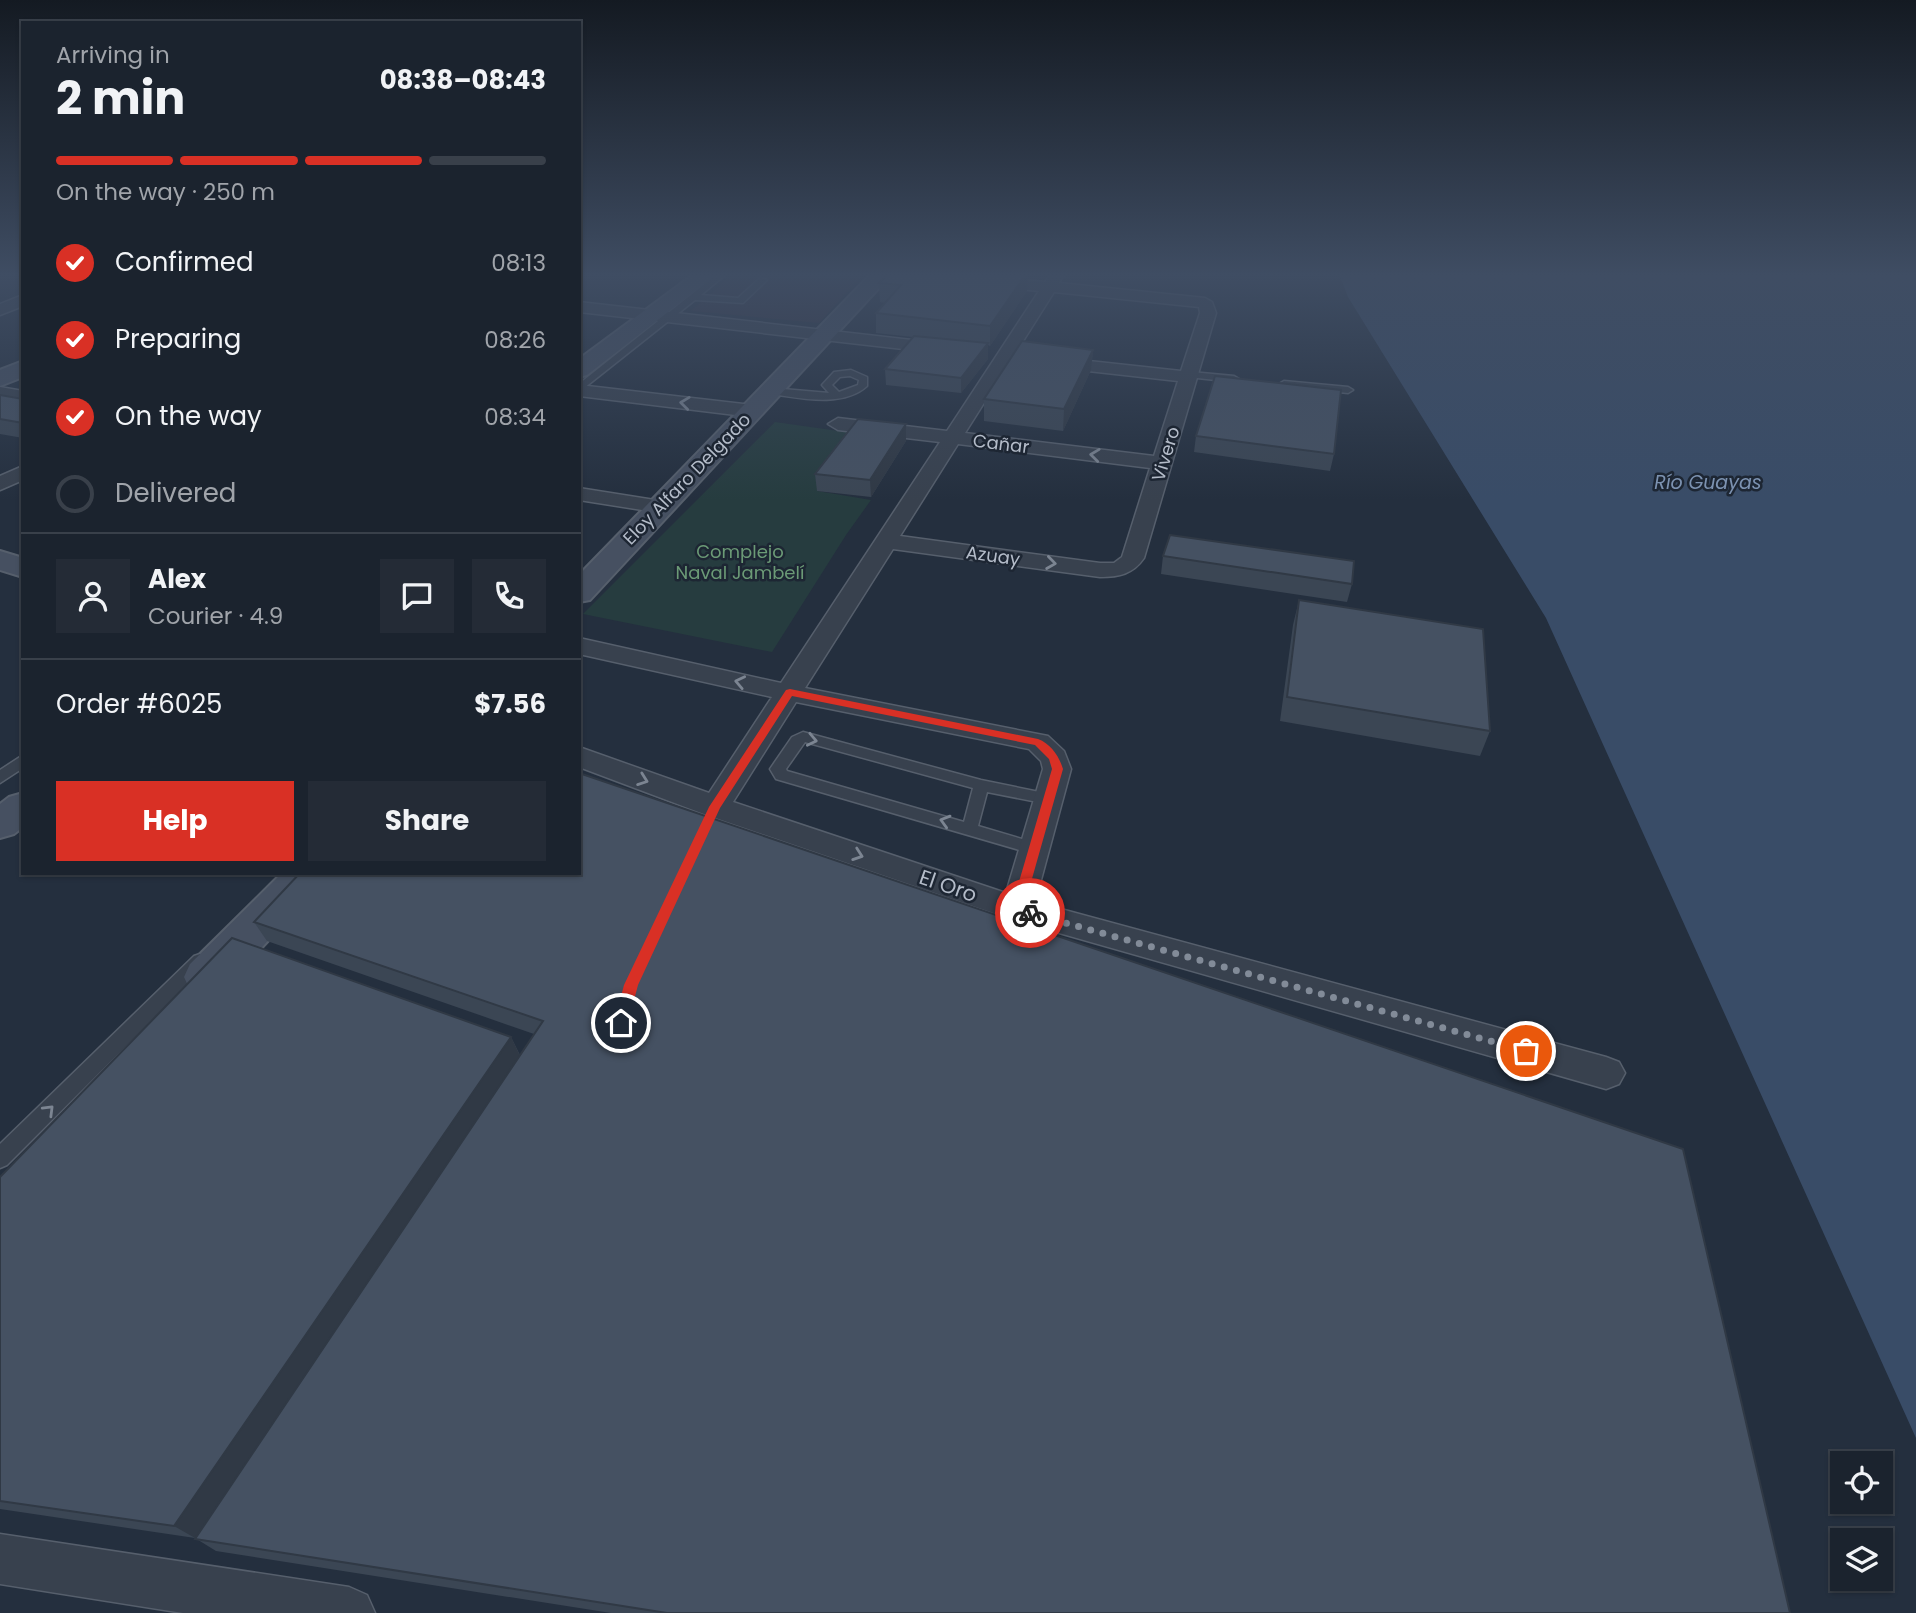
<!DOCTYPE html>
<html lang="en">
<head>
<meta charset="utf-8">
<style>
	:root { --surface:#1b232e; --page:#242b36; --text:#f1f3f6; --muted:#a0a4aa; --line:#39404a; --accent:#d93025 }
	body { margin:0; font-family:Poppins,sans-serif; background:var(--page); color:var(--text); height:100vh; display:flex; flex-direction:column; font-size:26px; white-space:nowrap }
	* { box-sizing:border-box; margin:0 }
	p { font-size:23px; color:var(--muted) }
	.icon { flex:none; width:38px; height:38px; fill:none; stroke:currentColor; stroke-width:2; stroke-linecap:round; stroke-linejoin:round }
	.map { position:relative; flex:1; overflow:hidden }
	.drawer { position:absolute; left:21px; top:21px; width:560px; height:854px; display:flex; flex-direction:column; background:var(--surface); border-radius:0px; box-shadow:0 2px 5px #0004,0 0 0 2px var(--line) }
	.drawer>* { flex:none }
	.fabs { position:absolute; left:1830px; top:1451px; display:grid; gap:14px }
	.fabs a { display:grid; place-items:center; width:63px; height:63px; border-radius:0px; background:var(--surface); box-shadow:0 2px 5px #0004,0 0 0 2px var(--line); font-size:35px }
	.pin { position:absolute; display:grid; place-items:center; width:60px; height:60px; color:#fff; margin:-30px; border:4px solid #fff; border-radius:50%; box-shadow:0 2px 7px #0007 }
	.courier { position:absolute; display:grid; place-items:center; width:70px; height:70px; margin:-35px; border:5px solid #d93025; border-radius:50%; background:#fff; color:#222; box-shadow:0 2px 9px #0007 }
	.summary em { font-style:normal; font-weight:700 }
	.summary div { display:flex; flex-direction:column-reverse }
	.summary { display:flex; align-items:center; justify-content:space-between; height:119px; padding:0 35px }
	h1 { font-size:46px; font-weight:700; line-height:52px }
	.bar { display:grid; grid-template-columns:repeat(4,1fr); gap:10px 7px; align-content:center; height:84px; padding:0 35px }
	.bar i { height:9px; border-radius:5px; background:var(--line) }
	.bar .current { background:var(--accent) }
	.bar p { grid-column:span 4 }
	.line { display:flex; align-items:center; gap:18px; padding:0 35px; border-top:2px solid var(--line) }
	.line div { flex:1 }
	.round { display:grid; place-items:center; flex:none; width:74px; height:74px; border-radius:0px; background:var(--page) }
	ol { padding:0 35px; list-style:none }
	li { display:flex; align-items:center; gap:21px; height:77px }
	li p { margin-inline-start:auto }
	li .icon { padding:7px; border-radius:50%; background:var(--accent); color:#fff; stroke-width:4 }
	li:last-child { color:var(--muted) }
	li i { width:38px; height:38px; border:4px solid var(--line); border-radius:50% }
	.cta { display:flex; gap:14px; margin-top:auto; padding:14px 35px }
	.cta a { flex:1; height:80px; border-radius:0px; background:var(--accent); color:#fff; font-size:28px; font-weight:700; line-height:80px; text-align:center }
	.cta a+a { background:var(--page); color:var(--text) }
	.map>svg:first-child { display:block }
</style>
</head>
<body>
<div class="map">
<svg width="1916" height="1613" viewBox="0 0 1916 1613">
	<rect width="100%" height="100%" fill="#242f3e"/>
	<!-- medical -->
	<path fill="#32303f" d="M 733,274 L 856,274 L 863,275 L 819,323 L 691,311 Z"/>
	<!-- green -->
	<path fill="#263c3f" d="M 775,422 L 860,434 L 817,491 L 871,500 L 846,535 L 772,652 L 583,614 Z"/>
	<!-- water -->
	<path fill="#394c67" d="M 1339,274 L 1916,274 L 1916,1438 L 1546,618 L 1348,297 Z"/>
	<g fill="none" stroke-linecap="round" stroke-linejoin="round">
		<!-- lane casing -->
		<g stroke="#565f6c" stroke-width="3">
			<path id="lane" d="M 717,274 L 726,274 L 701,295 L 738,298 L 760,278 L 767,280 L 743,303 L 695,300 L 579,392 L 579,384 Z
				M 851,370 L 867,377 L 867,386 C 843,408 800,398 771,394 L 766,391 L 771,388 L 829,393 L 822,385 L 834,372 ZM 850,376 L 859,380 L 858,385 L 839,392 L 832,385 L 840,377 Z
				M 1191,372 L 1234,376 L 1239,379 L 1234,382 L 1188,377 L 1186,375 Z
				M 1284,381 L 1348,387 L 1353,390 L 1348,393 L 1281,386 L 1279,384 Z
				M 803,732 L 981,780 L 1054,795 L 1056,799 L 1054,803 L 1048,804 L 987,792 L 978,826 L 1039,844 L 1041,848 L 1039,852 L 1033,854 L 776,779 L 770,769 L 792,737 ZM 805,742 L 973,788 L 964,822 L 787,771 L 786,769 Z
				M 23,755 L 23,768 L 0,783 L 0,770 Z
				M 200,954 L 206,956 L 209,961 L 206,966 L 7,1165 L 0,1168 L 0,1144 L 194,956 Z"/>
		</g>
		<!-- street casing -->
		<g stroke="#565f6c" stroke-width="3">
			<path id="street" d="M 905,274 L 963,274 L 1045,282 L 1050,274 L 1064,274 L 1059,283 L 1205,298 L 1212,302 L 1216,313 L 1144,558 C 1133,574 1119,577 1100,577 L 893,549 L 805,688 L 1048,736 L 1064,751 L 1071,769 L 1035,902 L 1606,1057 L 1619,1062 L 1625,1073 L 1619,1084 L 1606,1089 L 1017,921 L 704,814 L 579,767 L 579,747 L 709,793 L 772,697 L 579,654 L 579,638 L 781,683 L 940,442 L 838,430 L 828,424 L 838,418 L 947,431 L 1039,291 L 912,279 ZM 1054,292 L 1199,307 L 1200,313 L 1181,371 L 1052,357 L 1043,362 L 1052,367 L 1178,381 L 1154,456 L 965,433 ZM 958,444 L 1150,468 L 1122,557 L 1114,563 L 1100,563 L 900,536 ZM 796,702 L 1029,749 L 1041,761 L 1043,769 L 1006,893 L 733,802 Z
				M 23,295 L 23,306 L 0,315 L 0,304 Z
				M 579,302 L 947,344 L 956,349 L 947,354 L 579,312 Z
				M 579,385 L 752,405 L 761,411 L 752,417 L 579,396 Z
				M 0,387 L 23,391 L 23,402 L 0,399 Z
				M 23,466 L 23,480 L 0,490 L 0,476 Z
				M 579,488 L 661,501 L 669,502 L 672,507 L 669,512 L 661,513 L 579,500 Z
				M 0,1534 L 349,1587 L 367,1595 L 375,1613 L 183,1613 L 0,1584 Z"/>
		</g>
		<!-- secondary casing -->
		<g stroke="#565f6c" stroke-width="4">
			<path id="secondary" d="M 694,274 L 717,274 L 587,375 L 579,377 L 579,359 Z
				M 871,274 L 892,274 L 590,600 L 579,602 L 579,575 Z
				M 23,361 L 23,377 L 0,386 L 0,370 Z
				M 0,551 L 23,558 L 23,577 L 0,570 Z
				M 23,793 L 23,827 L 14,834 L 0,838 L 0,804 L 9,797 Z
				M 282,873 L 327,873 L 321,884 L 222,990 L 206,995 L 190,990 L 184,977 L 190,964 Z"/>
		</g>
		<!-- lane -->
		<use href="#lane" fill="#38414e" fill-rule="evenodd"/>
		<!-- street -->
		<use href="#street" fill="#38414e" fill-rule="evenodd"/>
		<!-- secondary -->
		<use href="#secondary" fill="#465061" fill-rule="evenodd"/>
	</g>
	<!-- wall -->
	<path fill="#3b4654" d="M 888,274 L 1028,274 L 1027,291 L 990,346 L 988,345 L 988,359 L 961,393 L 886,385 L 885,369 L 913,337 L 876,333 L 876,313 L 885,303 L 880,302 L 879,283 Z
		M 1093,350 L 1091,370 L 1063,431 L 984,421 L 984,399 Z
		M 0,395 L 23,399 L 23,438 L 0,434 Z
		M 906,424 L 906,441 L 871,497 L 817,491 L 815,474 Z
		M 1196,436 L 1334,454 L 1330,471 L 1194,452 Z
		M 1163,556 L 1352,584 L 1347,602 L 1161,574 Z
		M 1299,600 L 1490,731 L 1480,756 L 1280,721 L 1293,625 Z
		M 300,873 L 1790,1613 L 611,1613 L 216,1551 L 195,1538 L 0,1509 L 0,1177 L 511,1037 L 520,1055 L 534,1034 L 267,941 L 254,922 Z"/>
	<!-- shaded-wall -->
	<path fill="#303945" d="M 1026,274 L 1028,274 L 1027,291 L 990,346 L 990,326 Z
		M 988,343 L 988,359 L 961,393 L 961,378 Z
		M 1093,350 L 1091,370 L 1063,431 L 1064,409 Z
		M 906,424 L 906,441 L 871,497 L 870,480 Z
		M 511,1037 L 520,1056 L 195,1538 L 174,1526 Z"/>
	<!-- building -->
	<path fill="#455162" stroke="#303945" stroke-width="2" d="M 888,274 L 1026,274 L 990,326 L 876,313 L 901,285 L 879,283 Z
		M 914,336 L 988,343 L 961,378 L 885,369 Z
		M 1022,341 L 1093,350 L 1064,409 L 984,399 Z
		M 1215,376 L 1341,390 L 1334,454 L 1196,436 Z
		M 0,395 L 23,399 L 23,423 L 0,419 Z
		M 858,419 L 906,424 L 870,480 L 815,474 Z
		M 1170,535 L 1354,561 L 1352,584 L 1163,556 Z
		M 1299,600 L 1483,629 L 1490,731 L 1287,697 Z
		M 579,773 L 1683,1149 L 1790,1613 L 667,1613 L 195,1539 L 543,1021 L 254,922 L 300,873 L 579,873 Z
		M 232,938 L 511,1037 L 174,1526 L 0,1501 L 0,1177 Z"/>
	<!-- one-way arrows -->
	<defs><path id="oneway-chevron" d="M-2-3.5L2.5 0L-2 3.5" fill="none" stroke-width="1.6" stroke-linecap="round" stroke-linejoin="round" transform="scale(1.75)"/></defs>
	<g stroke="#7c8592">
		<use href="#oneway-chevron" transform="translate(685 403) rotate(-173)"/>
		<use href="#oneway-chevron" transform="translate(1095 455) rotate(-173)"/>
		<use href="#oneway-chevron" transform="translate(1051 563) rotate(8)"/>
		<use href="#oneway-chevron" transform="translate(740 682) rotate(-168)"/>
		<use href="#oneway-chevron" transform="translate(812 740) rotate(12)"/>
		<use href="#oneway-chevron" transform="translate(643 780) rotate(20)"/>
		<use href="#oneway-chevron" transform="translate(945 821) rotate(-164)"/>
		<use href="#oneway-chevron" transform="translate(858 855) rotate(19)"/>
		<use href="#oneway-chevron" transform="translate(49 1110) rotate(-45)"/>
	</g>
	<!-- sky -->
	<linearGradient id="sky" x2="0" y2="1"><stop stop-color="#141a22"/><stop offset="0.55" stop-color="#3f4d63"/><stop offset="1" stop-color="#3f4d63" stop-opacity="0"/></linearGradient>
	<rect width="1916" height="500" fill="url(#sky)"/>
	<!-- route -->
	<path fill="#d93025" d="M 790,689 L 1038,739 C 1051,744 1059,756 1063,769 L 1024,907 L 1035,910 L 1036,913 L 1030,918 L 1012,913 L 1011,909 L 1052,769 L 1049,759 L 1035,745 L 792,696 L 720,808 L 638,985 L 628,1023 L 626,1027 L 616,1027 L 614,1023 L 624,985 L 709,807 L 786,690 Z"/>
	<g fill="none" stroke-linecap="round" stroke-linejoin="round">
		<!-- done -->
		<path stroke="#828b98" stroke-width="7" stroke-dasharray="0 12.6" d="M 1030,913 L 1526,1051"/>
	</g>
	<g text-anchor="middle" stroke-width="5" stroke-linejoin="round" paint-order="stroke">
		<!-- far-street labels -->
		<g font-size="18" fill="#b4bcc9" stroke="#1d2633">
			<text transform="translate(1001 444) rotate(7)" y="6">Cañar</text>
			<text transform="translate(1166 454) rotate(-73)" y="6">Vivero</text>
			<text transform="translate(687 479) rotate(-46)" y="6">Eloy Alfaro Delgado</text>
			<text transform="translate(993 556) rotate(8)" y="6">Azuay</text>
		</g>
		<!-- far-park labels -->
		<g font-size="18" fill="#6b9a76" stroke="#1d2633">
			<text x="740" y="558">Complejo<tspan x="740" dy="21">Naval Jambelí</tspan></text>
		</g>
		<!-- far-water labels -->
		<g font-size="19" font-style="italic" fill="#7c92b1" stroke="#1d2633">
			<text x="1708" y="489">Río Guayas</text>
		</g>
		<!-- street labels -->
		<g font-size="21" fill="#b4bcc9" stroke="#1d2633">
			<text transform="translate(948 886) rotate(19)" y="7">El Oro</text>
		</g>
	</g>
</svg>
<div class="fabs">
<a><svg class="icon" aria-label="locate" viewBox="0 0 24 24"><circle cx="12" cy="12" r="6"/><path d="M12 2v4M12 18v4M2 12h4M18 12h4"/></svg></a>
<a><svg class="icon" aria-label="layers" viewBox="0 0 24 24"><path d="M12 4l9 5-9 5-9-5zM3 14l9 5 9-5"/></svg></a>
</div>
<div class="pin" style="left:1526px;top:1051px;background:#ea580c"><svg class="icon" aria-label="bag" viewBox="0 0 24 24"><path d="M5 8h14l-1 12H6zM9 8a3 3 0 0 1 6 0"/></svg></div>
<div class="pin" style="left:621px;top:1023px;background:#1f2937"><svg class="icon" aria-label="home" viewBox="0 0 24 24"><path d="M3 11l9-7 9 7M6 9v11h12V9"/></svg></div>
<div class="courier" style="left:1030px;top:913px"><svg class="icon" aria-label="bike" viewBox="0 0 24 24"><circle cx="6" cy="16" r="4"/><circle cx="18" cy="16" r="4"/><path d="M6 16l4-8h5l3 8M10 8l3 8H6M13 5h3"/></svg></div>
<section class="drawer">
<div class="summary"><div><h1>2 min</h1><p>Arriving in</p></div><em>08:38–08:43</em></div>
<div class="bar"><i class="current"></i><i class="current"></i><i class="current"></i><i></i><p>On the way · 250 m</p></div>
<ol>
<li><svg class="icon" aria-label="check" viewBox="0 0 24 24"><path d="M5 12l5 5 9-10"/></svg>Confirmed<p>08:13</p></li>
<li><svg class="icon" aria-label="check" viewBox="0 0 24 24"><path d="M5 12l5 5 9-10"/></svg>Preparing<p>08:26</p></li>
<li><svg class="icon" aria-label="check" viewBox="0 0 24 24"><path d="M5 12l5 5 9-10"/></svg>On the way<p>08:34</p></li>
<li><i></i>Delivered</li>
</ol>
<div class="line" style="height:126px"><a class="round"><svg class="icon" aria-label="person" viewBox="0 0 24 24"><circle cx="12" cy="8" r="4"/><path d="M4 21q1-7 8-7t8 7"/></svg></a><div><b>Alex</b><p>Courier · 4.9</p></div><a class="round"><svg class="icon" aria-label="chat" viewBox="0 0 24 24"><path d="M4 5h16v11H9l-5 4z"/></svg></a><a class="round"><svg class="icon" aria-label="phone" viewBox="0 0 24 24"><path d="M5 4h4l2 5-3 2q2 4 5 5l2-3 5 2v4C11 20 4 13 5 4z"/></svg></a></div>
<div class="line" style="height:91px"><div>Order #6025</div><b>$7.56</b></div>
<div class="cta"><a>Help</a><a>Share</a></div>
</section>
</div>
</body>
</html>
